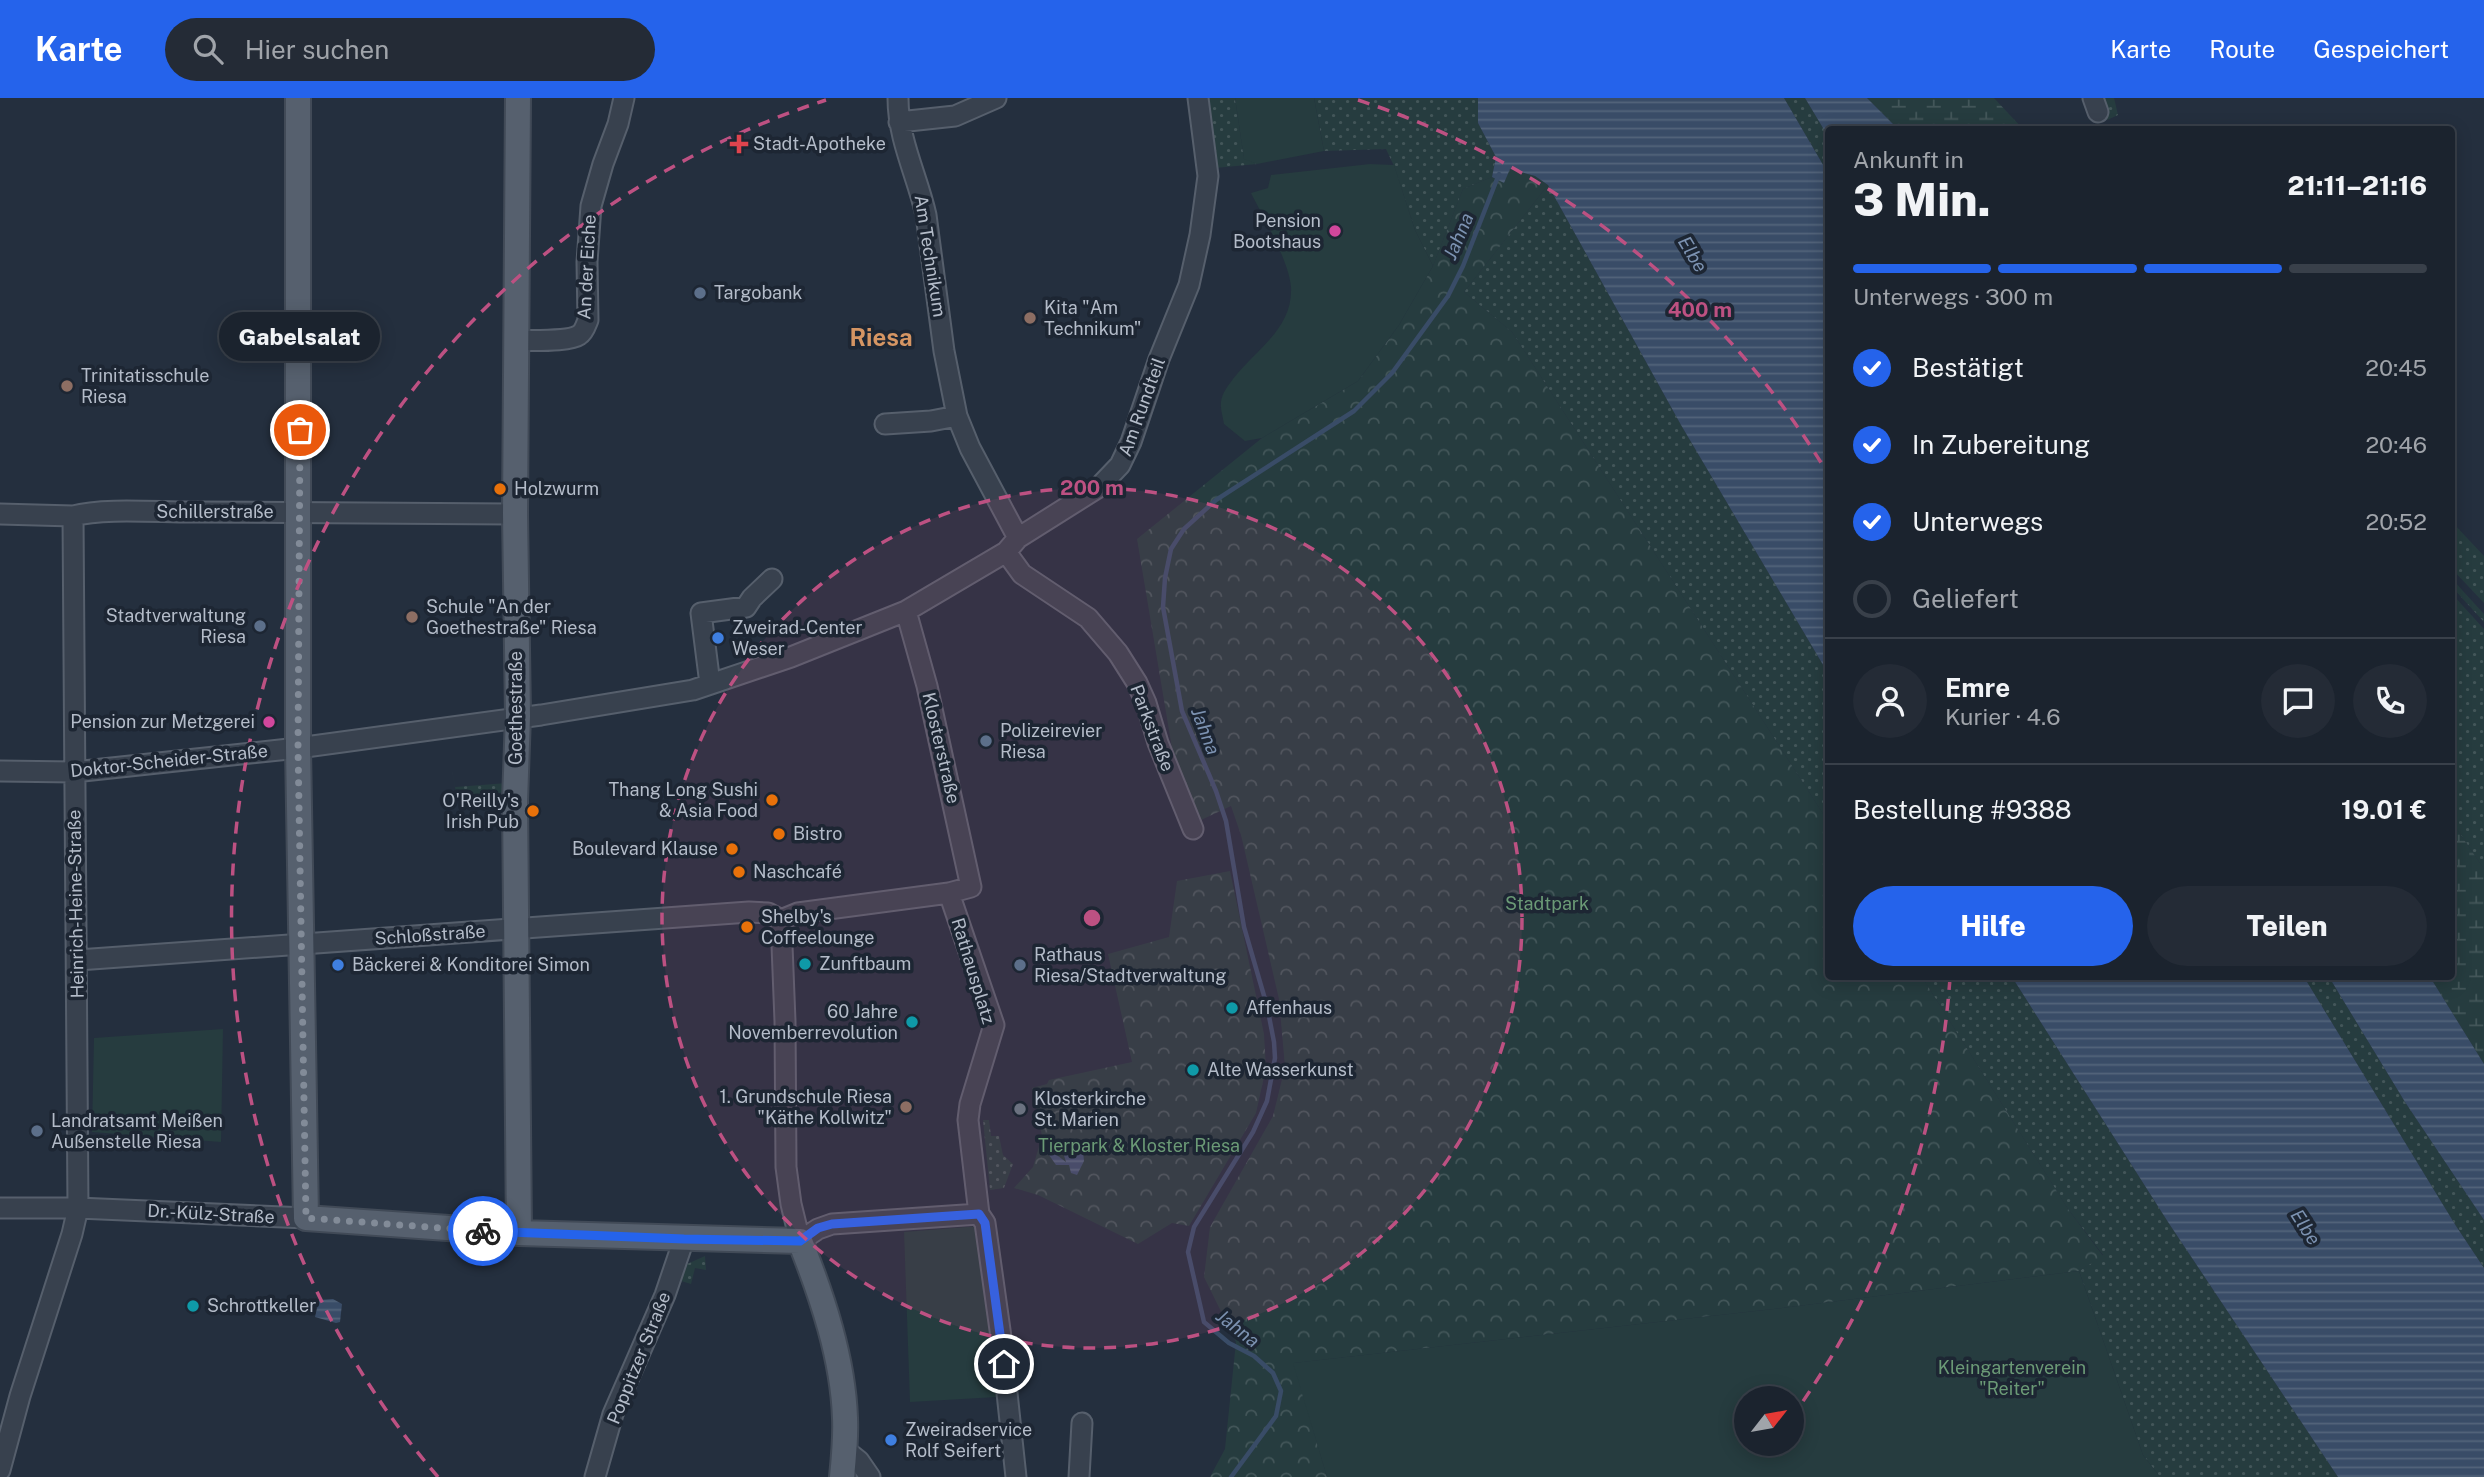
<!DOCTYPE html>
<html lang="de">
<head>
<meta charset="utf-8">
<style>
	:root { --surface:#1b232e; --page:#242b36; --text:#f1f3f6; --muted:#a0a4aa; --line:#39404a; --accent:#2563eb }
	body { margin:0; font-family:"Public Sans",sans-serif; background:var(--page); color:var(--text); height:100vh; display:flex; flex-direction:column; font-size:26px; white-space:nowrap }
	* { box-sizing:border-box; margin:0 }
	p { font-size:23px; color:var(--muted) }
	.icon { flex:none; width:38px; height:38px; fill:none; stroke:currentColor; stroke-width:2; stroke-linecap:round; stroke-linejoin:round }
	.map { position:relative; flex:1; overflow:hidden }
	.side { position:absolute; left:1825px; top:28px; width:630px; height:854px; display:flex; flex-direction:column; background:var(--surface); border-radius:7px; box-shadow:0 4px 18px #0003,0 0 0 2px var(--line) }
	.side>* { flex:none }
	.needle { width:46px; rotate:59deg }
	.buttons { position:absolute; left:1734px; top:1288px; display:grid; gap:14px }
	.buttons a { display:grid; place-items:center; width:70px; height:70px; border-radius:50%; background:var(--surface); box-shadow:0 4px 18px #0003,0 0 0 2px var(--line); font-size:35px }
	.pin { position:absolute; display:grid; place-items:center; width:60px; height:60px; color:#fff; margin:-30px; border:4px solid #fff; border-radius:50%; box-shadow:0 2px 7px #0007 }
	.courier { position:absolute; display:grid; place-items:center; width:70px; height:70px; margin:-35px; border:5px solid #2563eb; border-radius:50%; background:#fff; color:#222; box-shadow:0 2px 9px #0007 }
	.bubble { position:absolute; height:49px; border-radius:24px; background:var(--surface); box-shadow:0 4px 18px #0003,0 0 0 2px var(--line); font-size:23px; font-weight:800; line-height:49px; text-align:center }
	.overview em { font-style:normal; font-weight:800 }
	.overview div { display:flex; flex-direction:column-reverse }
	.overview { display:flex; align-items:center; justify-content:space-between; height:119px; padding:0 28px }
	h1 { font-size:46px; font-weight:800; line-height:52px }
	.bar { display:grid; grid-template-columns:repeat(4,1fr); gap:10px 7px; align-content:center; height:84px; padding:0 28px }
	.bar i { height:9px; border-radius:5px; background:var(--line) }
	.bar .active { background:var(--accent) }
	.bar p { grid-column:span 4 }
	.line { display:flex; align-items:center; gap:18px; padding:0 28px; border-top:2px solid var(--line) }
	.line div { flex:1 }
	.round { display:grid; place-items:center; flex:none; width:74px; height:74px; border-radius:37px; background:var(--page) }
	ol { padding:0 28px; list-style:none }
	li { display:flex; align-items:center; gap:21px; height:77px }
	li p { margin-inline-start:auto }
	li .icon { padding:7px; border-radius:50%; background:var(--accent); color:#fff; stroke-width:4 }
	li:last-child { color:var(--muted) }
	li i { width:38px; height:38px; border:4px solid var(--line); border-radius:50% }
	.primary-button { display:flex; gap:14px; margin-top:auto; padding:14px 28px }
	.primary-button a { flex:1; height:80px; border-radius:42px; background:var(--accent); color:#fff; font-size:28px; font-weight:800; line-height:80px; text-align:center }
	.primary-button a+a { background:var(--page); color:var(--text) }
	header { display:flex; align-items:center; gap:42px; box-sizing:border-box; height:98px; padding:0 35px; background:var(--accent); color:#fff }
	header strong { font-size:33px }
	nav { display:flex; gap:38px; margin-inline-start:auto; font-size:24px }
	.search { width:490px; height:63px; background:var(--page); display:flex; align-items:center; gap:18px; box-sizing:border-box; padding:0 24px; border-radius:38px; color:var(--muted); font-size:26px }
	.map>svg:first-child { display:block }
</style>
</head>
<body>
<header>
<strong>Karte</strong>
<div class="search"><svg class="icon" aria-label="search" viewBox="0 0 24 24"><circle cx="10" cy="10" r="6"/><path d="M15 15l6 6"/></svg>Hier suchen</div>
<nav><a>Karte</a><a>Route</a><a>Gespeichert</a></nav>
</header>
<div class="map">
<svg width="2484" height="1379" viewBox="0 0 2484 1379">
	<defs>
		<pattern id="grass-dots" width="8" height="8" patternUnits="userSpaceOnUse" patternTransform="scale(1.75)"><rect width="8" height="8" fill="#263c3f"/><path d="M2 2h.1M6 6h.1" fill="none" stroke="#435659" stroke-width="1.8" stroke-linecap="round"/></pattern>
		<pattern id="forest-crowns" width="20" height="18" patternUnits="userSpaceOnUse" patternTransform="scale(1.75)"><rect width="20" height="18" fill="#263c3f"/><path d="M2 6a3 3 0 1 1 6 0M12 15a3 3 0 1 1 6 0" fill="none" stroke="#435659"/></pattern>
		<pattern id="wetland-marsh" width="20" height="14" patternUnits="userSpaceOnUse" patternTransform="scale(1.75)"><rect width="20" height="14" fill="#263c3f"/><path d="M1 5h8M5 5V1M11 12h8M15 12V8" fill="none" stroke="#435659"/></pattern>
		<pattern id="water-rules" width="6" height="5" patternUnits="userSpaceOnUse" patternTransform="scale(1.75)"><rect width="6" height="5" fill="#394c67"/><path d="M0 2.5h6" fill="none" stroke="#53647b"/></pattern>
	</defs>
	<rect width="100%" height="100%" fill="#242f3e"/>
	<!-- grass -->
	<path fill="url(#grass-dots)" d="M 1207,0 L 1235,0 L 1244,60 L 1257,66 L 1215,70 Z
		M 1314,0 L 1478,0 L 1478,25 L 1496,59 L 1492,79 L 1463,91 L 1433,168 L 1415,132 L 1394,68 L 1386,51 L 1324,53 Z
		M 1784,0 L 1805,0 L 1829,40 L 1829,77 Z
		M 2098,0 L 2114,0 L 2118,17 L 2107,22 Z
		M 1548,87 L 1681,327 L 1829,577 L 1829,725 L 1512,234 L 1464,194 Z
		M 2452,424 L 2484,458 L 2484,505 L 2452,471 Z
		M 2452,481 L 2484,516 L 2484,524 L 2452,489 Z
		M 2452,496 L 2484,531 L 2484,771 L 2452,724 Z
		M 450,660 L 455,689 L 508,685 L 506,694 L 457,700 Z
		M 1922,879 L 2012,879 L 2168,1124 L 2338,1379 L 2160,1379 L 2143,1357 L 2079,1173 L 2103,1157 L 2068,1111 Z
		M 2304,879 L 2329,879 L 2405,1004 L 2484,1122 L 2484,1170 L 2456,1128 Z
		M 983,1022 L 989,1022 L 991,1038 L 999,1038 L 1003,1057 L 1013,1066 L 1004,1090 L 990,1092 Z
		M 705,1158 L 706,1172 L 695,1170 L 691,1186 L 678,1182 L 687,1166 Z"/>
	<!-- forest -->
	<path fill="url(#forest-crowns)" d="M 1510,71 L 1535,78 L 1548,87 L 1464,194 L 1512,234 L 1829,725 L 1829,878 L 1922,879 L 2068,1111 L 2103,1158 L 2079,1173 L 1782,1210 L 1294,1265 L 1327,1379 L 1210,1379 L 1225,1351 L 1236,1244 L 1204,1179 L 1210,1129 L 1273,1018 L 1285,969 L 1279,901 L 1241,737 L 1231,708 L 1201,722 L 1174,662 L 1137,441 L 1262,340 L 1358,283 L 1399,227 L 1433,168 L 1463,91 L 1492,79 L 1504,84 Z
		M 1230,773 L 1264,936 L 1266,970 L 1256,1015 L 1189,1128 L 1172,1125 L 1138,1146 L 1038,1097 L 1014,1090 L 1033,1069 L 1042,1038 L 1032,990 L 1047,986 L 1049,982 L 1132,964 L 1108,856 L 1169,839 L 1177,783 Z"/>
	<!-- wetland -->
	<path fill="url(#wetland-marsh)" d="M 1867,0 L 1994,0 L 2023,31 L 1898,31 Z
		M 2452,724 L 2484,771 L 2484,966 L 2430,879 L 2452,878 Z"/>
	<!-- garden -->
	<path fill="#263c3f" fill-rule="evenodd" d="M 1235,0 L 1314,0 L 1324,53 L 1257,66 L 1244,61 Z
		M 1370,66 L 1394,67 L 1415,132 L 1433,168 L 1399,227 L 1358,283 L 1262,340 L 1245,343 L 1224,326 C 1223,319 1220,311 1221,304 C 1222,295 1228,288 1233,281 C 1256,251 1293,231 1291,189 C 1289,163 1263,119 1251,95 L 1268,90 L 1271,77 Z
		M 223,931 L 221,1044 L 92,1034 L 94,940 Z
		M 979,1128 L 997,1299 L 910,1304 L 904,1134 Z
		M 2079,1173 L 2143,1357 L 2160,1379 L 1327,1379 L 1293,1265 L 1782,1210 ZM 1746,1300 L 1792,1300 L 1792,1346 L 1746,1346 Z"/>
	<!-- water -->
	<path fill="url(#water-rules)" d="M 1478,0 L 1784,0 L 1829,77 L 1829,577 L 1681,327 L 1548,87 L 1535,78 L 1510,71 L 1504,85 L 1492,79 L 1496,59 L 1478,25 Z
		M 1805,0 L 1867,0 L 1898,31 L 1829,32 L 1829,40 Z
		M 2012,879 L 2304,879 L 2456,1128 L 2484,1170 L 2484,1379 L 2338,1379 L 2168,1124 Z
		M 2329,879 L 2430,879 L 2484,966 L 2484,1122 L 2405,1004 Z
		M 1062,1051 L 1072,1056 L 1083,1053 L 1084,1063 L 1077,1077 L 1071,1075 L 1069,1067 L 1056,1067 L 1049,1057 L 1050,1052 L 1066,1064 Z
		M 333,1201 L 342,1206 L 340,1224 L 336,1225 L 315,1219 L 319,1202 Z"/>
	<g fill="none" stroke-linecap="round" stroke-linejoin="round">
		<!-- stream -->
		<path stroke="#394c67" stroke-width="4.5" d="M 1231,1379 L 1276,1318 L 1281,1293 L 1273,1275 L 1254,1258 L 1229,1245 L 1204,1224 L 1188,1154 L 1194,1129 L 1253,1034 L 1267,1003 L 1275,960 L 1274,944 L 1267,908 L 1244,829 L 1226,723 L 1216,693 L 1182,613 L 1163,509 L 1165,480 L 1171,451 L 1184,431 L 1216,402 L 1354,313 L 1392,275 L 1448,198 L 1463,168 L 1499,76"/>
		<!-- minor casing -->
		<g stroke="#565f6c" stroke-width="23">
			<path id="minor" d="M 898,0 C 898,42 917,77 926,117 L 944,253 L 957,318 L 970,350 L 1018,440
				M 2093,0 L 2098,14
				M 899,24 L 955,18 L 996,0
				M 517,243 C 530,242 569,244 579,237 C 584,234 586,227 588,222 L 587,164 L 591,108 L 603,66 L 618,26 L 624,0
				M 885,326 L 931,323 L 957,318
				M 0,416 L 73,418 C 106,409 165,415 200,414 C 305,414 410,415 515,416
				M 1006,454 L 1022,476 L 1088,520 L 1118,555 L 1137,585 L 1146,605 L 1158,645 L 1193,731
				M 710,586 L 701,515 L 746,509 L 752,500 L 772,481
				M 0,673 L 74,674 L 298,650 L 541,617 L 693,592 L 791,559 L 906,513 L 1006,454 L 1018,440 L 1099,389 L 1120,367 L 1131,344 L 1159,261 L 1189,187 L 1200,137 L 1208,78 L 1198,0
				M 949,795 L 994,927 L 970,1006 L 968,1022 L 979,1116
				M 781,822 L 785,923 L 786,1069 L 791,1106 L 800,1143 L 818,1131 L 832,1126 L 979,1116
				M 781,822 L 798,815 L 949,795 L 971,789 L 927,588 L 906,513
				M 78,862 L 749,814 L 768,815 L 781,822
				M 0,1110 L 78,1110 L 306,1120
				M 979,1116 L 985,1125 L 1001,1239 L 1016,1379
				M 844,1351 L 859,1363 L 870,1379
				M 0,1372 L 20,1298 L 72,1136 L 78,1110 L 73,418
				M 595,1379 L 613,1316 L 665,1197 L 684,1141
				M 1079,1379 L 1082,1325"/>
		</g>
		<!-- major casing -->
		<g stroke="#414a57" stroke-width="28">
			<path id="major" d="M 298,0 L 298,650 L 306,1120 L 519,1135 L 800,1143 C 822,1198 843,1260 845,1320 C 846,1340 844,1359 842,1379
				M 518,0 L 515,416 L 518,618 L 515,703 L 519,1135"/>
		</g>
		<!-- minor -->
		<use href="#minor" stroke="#38414e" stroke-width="19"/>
		<!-- major -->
		<use href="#major" stroke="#56606e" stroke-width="24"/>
	</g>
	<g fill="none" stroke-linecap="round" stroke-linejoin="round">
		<!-- done -->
		<path stroke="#828b98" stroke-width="7" stroke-dasharray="0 12.6" d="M 300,332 L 298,650 L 306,1120 L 483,1133"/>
		<!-- route -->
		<path stroke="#2563eb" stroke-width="9" d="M 483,1133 L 684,1141 L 800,1143 L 818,1130 L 832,1126 L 979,1116 L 985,1125 L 1004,1266"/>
	</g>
	<!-- distance rings -->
	<circle cx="1092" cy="820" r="430" fill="#bd5182" fill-opacity=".12"/>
	<g fill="none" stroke="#bd5182" stroke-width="3.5" stroke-dasharray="12 9">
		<circle cx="1092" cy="820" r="430"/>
		<path d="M1950 880A860 860 0 0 1 1792 1319M438 1379A860 860 0 0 1 826 2M1358 2A860 860 0 0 1 1825 371"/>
	</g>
	<!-- markers -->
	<path fill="#e0444e" stroke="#1d2633" stroke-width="2.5" d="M735.5 35.5h7v7h7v7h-7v7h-7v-7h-7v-7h7z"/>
	<g fill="#d1479c" stroke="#1d2633" stroke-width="2.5">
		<circle cx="1335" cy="133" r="7"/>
		<circle cx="269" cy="624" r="7"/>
	</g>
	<g fill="#5c6f8a" stroke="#1d2633" stroke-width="2.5">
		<circle cx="700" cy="195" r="7"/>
		<circle cx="260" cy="528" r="7"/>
		<circle cx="986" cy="643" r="7"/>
		<circle cx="1020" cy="867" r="7"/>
		<circle cx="37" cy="1033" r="7"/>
	</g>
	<g fill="#8d6e63" stroke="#1d2633" stroke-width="2.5">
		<circle cx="1030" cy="220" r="7"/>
		<circle cx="67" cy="288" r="7"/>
		<circle cx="412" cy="519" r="7"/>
		<circle cx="906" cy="1009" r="7"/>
	</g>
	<g fill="#e8710a" stroke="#1d2633" stroke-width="2.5">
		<circle cx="500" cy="391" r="7"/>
		<circle cx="772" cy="702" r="7"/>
		<circle cx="533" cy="713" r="7"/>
		<circle cx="779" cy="736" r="7"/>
		<circle cx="732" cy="751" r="7"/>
		<circle cx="739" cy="774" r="7"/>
		<circle cx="747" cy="829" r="7"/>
	</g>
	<g fill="#3f7fe0" stroke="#1d2633" stroke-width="2.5">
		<circle cx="718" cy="540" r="7"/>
		<circle cx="338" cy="867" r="7"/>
		<circle cx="891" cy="1342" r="7"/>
	</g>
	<g fill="#0f9aa8" stroke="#1d2633" stroke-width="2.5">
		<circle cx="805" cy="866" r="7"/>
		<circle cx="1232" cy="910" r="7"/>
		<circle cx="912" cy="924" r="7"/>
		<circle cx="1193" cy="972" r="7"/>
		<circle cx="193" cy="1208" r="7"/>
	</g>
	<circle fill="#6b7280" stroke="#1d2633" stroke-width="2.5" cx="1020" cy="1011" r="7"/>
	<g text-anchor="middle" stroke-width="7" stroke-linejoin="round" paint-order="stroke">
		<!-- poi labels -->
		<g font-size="18" fill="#b4bcc9" stroke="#1d2633" text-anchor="start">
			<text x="753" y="52">Stadt-Apotheke</text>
			<text x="1321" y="129" text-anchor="end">Pension<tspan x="1321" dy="21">Bootshaus</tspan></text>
			<text x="714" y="201">Targobank</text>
			<text x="1044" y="216">Kita "Am<tspan x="1044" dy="21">Technikum"</tspan></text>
			<text x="81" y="284">Trinitatisschule<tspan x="81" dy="21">Riesa</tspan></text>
			<text x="514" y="397">Holzwurm</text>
			<text x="426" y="515">Schule "An der<tspan x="426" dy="21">Goethestraße" Riesa</tspan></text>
			<text x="246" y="524" text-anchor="end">Stadtverwaltung<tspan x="246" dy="21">Riesa</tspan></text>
			<text x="732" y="536">Zweirad-Center<tspan x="732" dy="21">Weser</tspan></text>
			<text x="255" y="630" text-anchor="end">Pension zur Metzgerei</text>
			<text x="1000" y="639">Polizeirevier<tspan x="1000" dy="21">Riesa</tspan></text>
			<text x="758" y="698" text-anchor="end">Thang Long Sushi<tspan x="758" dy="21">&amp; Asia Food</tspan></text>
			<text x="519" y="709" text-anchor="end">O'Reilly's<tspan x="519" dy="21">Irish Pub</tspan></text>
			<text x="793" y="742">Bistro</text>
			<text x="718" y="757" text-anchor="end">Boulevard Klause</text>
			<text x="753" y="780">Naschcafé</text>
			<text x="761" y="825">Shelby's<tspan x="761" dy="21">Coffeelounge</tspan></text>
			<text x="1034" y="863">Rathaus<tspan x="1034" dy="21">Riesa/Stadtverwaltung</tspan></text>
			<text x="819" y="872">Zunftbaum</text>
			<text x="352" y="873">Bäckerei &amp; Konditorei Simon</text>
			<text x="1246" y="916">Affenhaus</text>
			<text x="898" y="920" text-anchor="end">60 Jahre<tspan x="898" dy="21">Novemberrevolution</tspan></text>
			<text x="1207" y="978">Alte Wasserkunst</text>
			<text x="892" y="1005" text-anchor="end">1. Grundschule Riesa<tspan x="892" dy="21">"Käthe Kollwitz"</tspan></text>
			<text x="1034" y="1007">Klosterkirche<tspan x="1034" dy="21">St. Marien</tspan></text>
			<text x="51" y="1029">Landratsamt Meißen<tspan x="51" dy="21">Außenstelle Riesa</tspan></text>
			<text x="207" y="1214">Schrottkeller</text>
			<text x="905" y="1338">Zweiradservice<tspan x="905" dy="21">Rolf Seifert</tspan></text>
		</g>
		<!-- street labels -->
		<g font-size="18" fill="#b4bcc9" stroke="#1d2633">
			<text transform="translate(930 158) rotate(81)" y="6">Am Technikum</text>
			<text transform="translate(587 169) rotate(-87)" y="6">An der Eiche</text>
			<text transform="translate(1142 309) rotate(-70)" y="6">Am Rundteil</text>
			<text x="215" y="420">Schillerstraße</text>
			<text transform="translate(516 610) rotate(-90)" y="6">Goethestraße</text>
			<text transform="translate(1152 630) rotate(69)" y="6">Parkstraße</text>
			<text transform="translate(941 650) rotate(77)" y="6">Klosterstraße</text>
			<text transform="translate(169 663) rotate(-6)" y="6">Doktor-Scheider-Straße</text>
			<text transform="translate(76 806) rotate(-91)" y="6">Heinrich-Heine-Straße</text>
			<text transform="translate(430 837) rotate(-4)" y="6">Schloßstraße</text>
			<text transform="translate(973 873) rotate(73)" y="6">Rathausplatz</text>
			<text transform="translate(211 1116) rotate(3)" y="6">Dr.-Külz-Straße</text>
			<text transform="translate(639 1260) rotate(-68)" y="6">Poppitzer Straße</text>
		</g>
		<!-- park labels -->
		<g font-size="18" fill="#6b9a76" stroke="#1d2633">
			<text x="1547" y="812">Stadtpark</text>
			<text x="1139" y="1054">Tierpark &amp; Kloster Riesa</text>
			<text x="2012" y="1276">Kleingartenverein<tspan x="2012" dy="21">"Reiter"</tspan></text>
		</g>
		<!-- water labels -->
		<g font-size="19" font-style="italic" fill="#7c92b1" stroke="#1d2633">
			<text transform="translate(1458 138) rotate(-67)" y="7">Jahna</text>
			<text transform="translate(1693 156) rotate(59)" y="7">Elbe</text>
			<text transform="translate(1206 633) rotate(69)" y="7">Jahna</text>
			<text transform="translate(2306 1129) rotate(57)" y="7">Elbe</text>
			<text transform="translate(1238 1230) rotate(38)" y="7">Jahna</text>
		</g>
		<!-- district labels -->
		<g font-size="24" font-weight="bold" fill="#d59563" stroke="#1d2633">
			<text x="881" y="248">Riesa</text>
		</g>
	</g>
	<circle cx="1092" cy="820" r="10" fill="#bd5182" stroke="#1d2633" stroke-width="3.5"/>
	<g font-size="21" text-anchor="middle" font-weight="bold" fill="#bd5182" stroke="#1d2633" stroke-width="7" stroke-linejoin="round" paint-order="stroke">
		<text x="1700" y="219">400 m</text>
		<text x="1092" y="397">200 m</text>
	</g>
</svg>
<div class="buttons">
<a><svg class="needle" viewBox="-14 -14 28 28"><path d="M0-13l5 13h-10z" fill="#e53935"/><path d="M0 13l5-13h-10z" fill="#a0a4aa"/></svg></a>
</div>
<div class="pin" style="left:300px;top:332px;background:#ea580c"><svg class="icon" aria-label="bag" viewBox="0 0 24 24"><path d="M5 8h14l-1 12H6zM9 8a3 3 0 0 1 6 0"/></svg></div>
<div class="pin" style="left:1004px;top:1266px;background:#1f2937"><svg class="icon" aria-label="home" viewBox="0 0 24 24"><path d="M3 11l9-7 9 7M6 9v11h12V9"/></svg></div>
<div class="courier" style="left:483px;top:1133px"><svg class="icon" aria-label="bike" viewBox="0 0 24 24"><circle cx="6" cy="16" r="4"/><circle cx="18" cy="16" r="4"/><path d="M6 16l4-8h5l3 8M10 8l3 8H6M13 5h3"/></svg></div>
<div class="bubble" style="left:219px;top:214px;width:161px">Gabelsalat</div>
<section class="side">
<div class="overview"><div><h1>3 Min.</h1><p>Ankunft in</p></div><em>21:11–21:16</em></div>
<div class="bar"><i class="active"></i><i class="active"></i><i class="active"></i><i></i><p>Unterwegs · 300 m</p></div>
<ol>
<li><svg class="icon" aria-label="check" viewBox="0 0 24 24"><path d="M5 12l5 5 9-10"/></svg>Bestätigt<p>20:45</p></li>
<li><svg class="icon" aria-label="check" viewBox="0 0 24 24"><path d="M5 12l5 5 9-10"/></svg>In Zubereitung<p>20:46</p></li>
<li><svg class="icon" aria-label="check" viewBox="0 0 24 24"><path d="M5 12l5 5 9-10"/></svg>Unterwegs<p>20:52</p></li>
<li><i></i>Geliefert</li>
</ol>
<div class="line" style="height:126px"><a class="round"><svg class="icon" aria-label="person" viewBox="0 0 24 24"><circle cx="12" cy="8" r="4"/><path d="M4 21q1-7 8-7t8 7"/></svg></a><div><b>Emre</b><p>Kurier · 4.6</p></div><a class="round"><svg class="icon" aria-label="chat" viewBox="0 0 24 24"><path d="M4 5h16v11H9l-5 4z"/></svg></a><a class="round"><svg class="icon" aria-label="phone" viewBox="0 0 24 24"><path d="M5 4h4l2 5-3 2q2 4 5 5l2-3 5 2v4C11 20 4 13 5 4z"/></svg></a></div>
<div class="line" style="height:91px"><div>Bestellung #9388</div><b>19.01 €</b></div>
<div class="primary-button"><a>Hilfe</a><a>Teilen</a></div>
</section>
</div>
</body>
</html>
